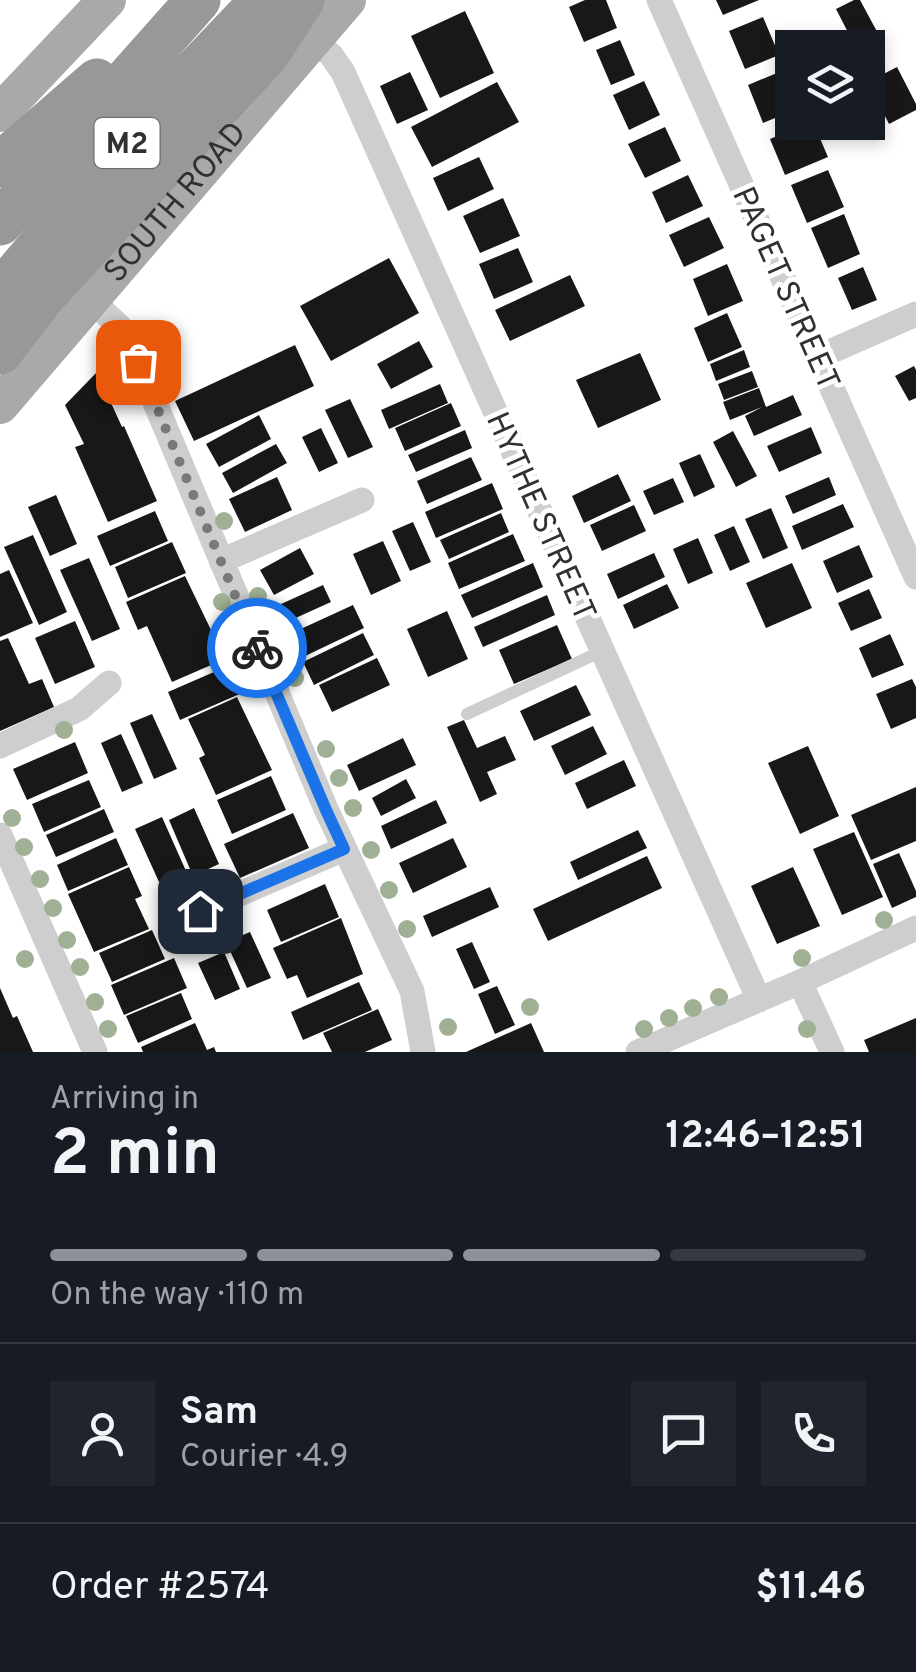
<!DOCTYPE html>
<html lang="en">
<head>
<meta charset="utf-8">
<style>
	:root { --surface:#171b24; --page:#20242c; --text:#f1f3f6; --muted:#9ea1a6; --line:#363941; --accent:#8c9099 }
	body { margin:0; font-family:Overpass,sans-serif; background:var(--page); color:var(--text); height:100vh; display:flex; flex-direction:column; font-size:38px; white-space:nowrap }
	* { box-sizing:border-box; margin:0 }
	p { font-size:32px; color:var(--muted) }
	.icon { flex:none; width:55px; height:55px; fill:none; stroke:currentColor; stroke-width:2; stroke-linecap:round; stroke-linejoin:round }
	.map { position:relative; height:1052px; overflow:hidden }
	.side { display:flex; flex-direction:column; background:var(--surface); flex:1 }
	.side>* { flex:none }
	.fabs { position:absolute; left:775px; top:30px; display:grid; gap:20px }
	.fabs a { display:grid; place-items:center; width:110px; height:110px; border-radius:0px; background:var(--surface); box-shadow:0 5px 15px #0003; font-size:50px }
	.pin { position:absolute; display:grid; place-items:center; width:85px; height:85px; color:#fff; margin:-42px; border-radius:20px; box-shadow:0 5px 15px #0006 }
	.courier { position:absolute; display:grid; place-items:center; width:100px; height:100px; margin:-50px; border:8px solid #1a73e8; border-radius:50%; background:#fff; color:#222; box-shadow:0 2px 12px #0007 }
	.summary em { font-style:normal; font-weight:700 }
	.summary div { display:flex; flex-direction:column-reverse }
	.summary { display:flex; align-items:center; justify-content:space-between; height:170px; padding:0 50px }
	h1 { font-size:65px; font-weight:700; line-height:75px }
	.bar { display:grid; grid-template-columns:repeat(4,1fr); gap:15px 10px; align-content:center; height:120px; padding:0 50px }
	.bar i { height:12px; border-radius:8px; background:var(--line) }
	.bar .active { background:var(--accent) }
	.bar p { grid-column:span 4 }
	.line { display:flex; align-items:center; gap:25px; padding:0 50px; border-top:2px solid var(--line) }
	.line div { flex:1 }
	.round { display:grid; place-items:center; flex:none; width:105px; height:105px; border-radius:0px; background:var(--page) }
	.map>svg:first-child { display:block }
</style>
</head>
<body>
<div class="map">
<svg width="916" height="1052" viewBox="0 0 916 1052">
	<rect width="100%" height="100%" fill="#fff"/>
	<!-- building -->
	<path fill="#181818" d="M 585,0 L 606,0 L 617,28 L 584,42 L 569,7 Z
		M 716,0 L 759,0 L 723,15 Z
		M 854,0 L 860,0 L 881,39 L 865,48 L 856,48 L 836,9 Z
		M 465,11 L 494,73 L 440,98 L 411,36 Z
		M 763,17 L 779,55 L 745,69 L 729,31 Z
		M 620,40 L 635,75 L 611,85 L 596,50 Z
		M 897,67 L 916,104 L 916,110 L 889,124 L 868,82 Z
		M 789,68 L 792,78 L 792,111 L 763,123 L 748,85 Z
		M 410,72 L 428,110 L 397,124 L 380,86 Z
		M 644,81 L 660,115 L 629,130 L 613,95 Z
		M 497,82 L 519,122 L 432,167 L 411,127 Z
		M 810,122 L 813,122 L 828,157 L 785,175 L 770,139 Z
		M 665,127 L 681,161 L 645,178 L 628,144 Z
		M 479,157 L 494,189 L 448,211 L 433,178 Z
		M 828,170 L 844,207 L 807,223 L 791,185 Z
		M 688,175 L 703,206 L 666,223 L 652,192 Z
		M 503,198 L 520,236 L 480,253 L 463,216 Z
		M 844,214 L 860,254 L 828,268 L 811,228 Z
		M 709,217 L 724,248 L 684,267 L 669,235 Z
		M 518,248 L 533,282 L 494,299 L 479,264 Z
		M 389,258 L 419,313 L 331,361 L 300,306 Z
		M 727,264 L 743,301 L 708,316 L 693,279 Z
		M 863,267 L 877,300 L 852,310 L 838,278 Z
		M 570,275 L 585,306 L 510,341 L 495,310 Z
		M 727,313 L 742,347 L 708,362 L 694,328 Z
		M 419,341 L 433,367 L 391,389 L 377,364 Z
		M 295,345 L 314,386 L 194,441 L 175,401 Z
		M 744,350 L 750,367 L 716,381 L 710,364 Z
		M 640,353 L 661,400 L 598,428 L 576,380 Z
		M 914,366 L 916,370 L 916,398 L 909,401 L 895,376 Z
		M 752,371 L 758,387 L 724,400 L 718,384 Z
		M 97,372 L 122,427 L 124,426 L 157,501 L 108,522 L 75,447 L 84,444 L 65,405 Z
		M 440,384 L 448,403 L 389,429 L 381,410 Z
		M 759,388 L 766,407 L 793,395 L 802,415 L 754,436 L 745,416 L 762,407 L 730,420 L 723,402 Z
		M 350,399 L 373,447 L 348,458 L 325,410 Z
		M 451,403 L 461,426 L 405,451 L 395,428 Z
		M 259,415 L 271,439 L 219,467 L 206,444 Z
		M 811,427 L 822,453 L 779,472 L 767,446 Z
		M 321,428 L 338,463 L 319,472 L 302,437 Z
		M 465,430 L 472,448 L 416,472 L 408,455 Z
		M 733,431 L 757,476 L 736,487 L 713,442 Z
		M 276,444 L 287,463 L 233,493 L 222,473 Z
		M 700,454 L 715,487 L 694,497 L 679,463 Z
		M 471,457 L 482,480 L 427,504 L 417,481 Z
		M 618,474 L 631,501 L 584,523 L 572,496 Z
		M 277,477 L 292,510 L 245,532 L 229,499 Z
		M 829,477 L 836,495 L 793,514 L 785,496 Z
		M 673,478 L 684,502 L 654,515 L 643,491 Z
		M 492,483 L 503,509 L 436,538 L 425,512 Z
		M 56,495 L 77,544 L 50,556 L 28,507 Z
		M 843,504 L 854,527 L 802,550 L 792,526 Z
		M 634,505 L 646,531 L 602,551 L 590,525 Z
		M 771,508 L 788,548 L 763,559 L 745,519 Z
		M 155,511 L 168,541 L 110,566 L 97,536 Z
		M 501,513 L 509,532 L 449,559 L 440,540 Z
		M 413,522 L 431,562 L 410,571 L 392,531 Z
		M 734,526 L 750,562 L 730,571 L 714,535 Z
		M 513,534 L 525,561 L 459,589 L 448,563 Z
		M 33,535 L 67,612 L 39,625 L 4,547 Z
		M 698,538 L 713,573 L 688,584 L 673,549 Z
		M 383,541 L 401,581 L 371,595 L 353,554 Z
		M 172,542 L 186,573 L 128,598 L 115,567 Z
		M 859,545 L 873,577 L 837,593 L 823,561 Z
		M 300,548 L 314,574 L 274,595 L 260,570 Z
		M 654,553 L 665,577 L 618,599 L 607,574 Z
		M 89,558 L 120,629 L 92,641 L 60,570 Z
		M 533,563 L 543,587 L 472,618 L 461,595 Z
		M 792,563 L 812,608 L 766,628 L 746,583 Z
		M 9,570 L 33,623 L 0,637 L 0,574 Z
		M 185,576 L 225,659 L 172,682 L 147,626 L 138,630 L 126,602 Z
		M 667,584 L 679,608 L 634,629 L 623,605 Z
		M 323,585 L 331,602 L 289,621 L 281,604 Z
		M 869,589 L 882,618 L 851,631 L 838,603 Z
		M 547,595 L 555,615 L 483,647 L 474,627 Z
		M 353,605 L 364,628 L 303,657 L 292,633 Z
		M 447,611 L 468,659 L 428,677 L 407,629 Z
		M 75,621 L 95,667 L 55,684 L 35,638 Z
		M 557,625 L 572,659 L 514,684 L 499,650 Z
		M 363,633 L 374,655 L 314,685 L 303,662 Z
		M 890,634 L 904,665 L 872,678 L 859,648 Z
		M 8,638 L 29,684 L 42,679 L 54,707 L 0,731 L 0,641 Z
		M 377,658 L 390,685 L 332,712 L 319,685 Z
		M 230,665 L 242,693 L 180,720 L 168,692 Z
		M 912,679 L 916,687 L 916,718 L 891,729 L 876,694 Z
		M 576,685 L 591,715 L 534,741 L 520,711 Z
		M 237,697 L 272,770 L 216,795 L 199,758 L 205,755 L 188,719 Z
		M 152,714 L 177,769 L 154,779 L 130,723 Z
		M 464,720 L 477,748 L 505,736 L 516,760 L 487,772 L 497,794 L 480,802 L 447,727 Z
		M 593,726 L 607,754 L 565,775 L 551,746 Z
		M 121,734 L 143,783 L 122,792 L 101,743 Z
		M 403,738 L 416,765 L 359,791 L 347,765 Z
		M 75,742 L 88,773 L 27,800 L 13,769 Z
		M 808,746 L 839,816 L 800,834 L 768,763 Z
		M 624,760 L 636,786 L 587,809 L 575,783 Z
		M 271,776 L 286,810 L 232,834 L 217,800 Z
		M 406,779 L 416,798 L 381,816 L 372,798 Z
		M 89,780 L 101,807 L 44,832 L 32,804 Z
		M 916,787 L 916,841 L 871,860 L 851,815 Z
		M 436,800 L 447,823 L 391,849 L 381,826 Z
		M 194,808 L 219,864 L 193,876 L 169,820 Z
		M 104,809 L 114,832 L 56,857 L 46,835 Z
		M 293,813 L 309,848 L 240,878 L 224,844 Z
		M 162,817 L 186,871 L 159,882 L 135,829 Z
		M 638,830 L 647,848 L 578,880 L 570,862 Z
		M 854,832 L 883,897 L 842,915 L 813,849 Z
		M 116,838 L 128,865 L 68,891 L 57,865 Z
		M 453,838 L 467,867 L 413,893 L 399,863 Z
		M 899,853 L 916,891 L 916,897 L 892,908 L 873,864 Z
		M 647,856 L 662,888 L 548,941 L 533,909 Z
		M 129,867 L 142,896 L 135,899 L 149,929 L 94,952 L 68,894 Z
		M 793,867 L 820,926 L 777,944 L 751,886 Z
		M 325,884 L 339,917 L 281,942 L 267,910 Z
		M 490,887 L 499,907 L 432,937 L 423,916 Z
		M 341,918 L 363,974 L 307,998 L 297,975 L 287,979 L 273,948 Z
		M 152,930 L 165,959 L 112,982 L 99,953 Z
		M 250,932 L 271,978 L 247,988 L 226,942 Z
		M 472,942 L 490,982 L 474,989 L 456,949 Z
		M 224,952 L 240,989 L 215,1000 L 198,963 Z
		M 174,958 L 187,988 L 124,1015 L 111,985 Z
		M 359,982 L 372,1010 L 303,1040 L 291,1012 Z
		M 497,986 L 515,1025 L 495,1034 L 478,994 Z
		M 0,988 L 13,1018 L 17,1016 L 33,1052 L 0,1052 Z
		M 181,993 L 192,1019 L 138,1043 L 126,1016 Z
		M 378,1009 L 392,1040 L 365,1052 L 332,1052 L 323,1033 Z
		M 916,1018 L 916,1052 L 869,1052 L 864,1040 Z
		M 195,1023 L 207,1050 L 214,1047 L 216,1052 L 143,1052 L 141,1047 Z
		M 531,1023 L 544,1052 L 466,1052 Z"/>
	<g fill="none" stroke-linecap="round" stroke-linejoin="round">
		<!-- lane -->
		<path stroke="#cecece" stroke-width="12" d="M 467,714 L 602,651"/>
		<!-- street -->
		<path stroke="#cecece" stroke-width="25" d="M 659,0 L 916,577
			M 313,39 L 331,55 L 343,72 L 759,1000
			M 90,299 L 120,327 L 129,341 L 326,809 L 412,991 L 423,1052
			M 818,357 L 916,314
			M 221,561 L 362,500
			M 0,746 L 79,709 L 109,683
			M 0,835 L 95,1052
			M 200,911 L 344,849
			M 800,982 L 832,1052
			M 638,1052 L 800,982 L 916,928"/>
		<!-- primary -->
		<g stroke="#a9a9a9" stroke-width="38">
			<path d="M 0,113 L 107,0"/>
			<path id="s1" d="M 0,405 L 347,0"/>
		</g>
		<!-- highway -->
		<path stroke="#989898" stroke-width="45" d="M 0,165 L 97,81
			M 0,223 L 198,0
			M 0,293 L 137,132 L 263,0
			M 0,352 L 42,297 L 267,54 L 302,0"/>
	</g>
	<!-- trees -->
	<g fill="#9fb094">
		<circle cx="224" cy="521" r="9"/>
		<circle cx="258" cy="596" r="9"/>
		<circle cx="222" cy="602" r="9"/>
		<circle cx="267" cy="616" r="9"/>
		<circle cx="237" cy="634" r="9"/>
		<circle cx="281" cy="647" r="9"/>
		<circle cx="295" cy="678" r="9"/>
		<circle cx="64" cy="730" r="9"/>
		<circle cx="326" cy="749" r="9"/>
		<circle cx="339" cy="778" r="9"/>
		<circle cx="353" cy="808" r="9"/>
		<circle cx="12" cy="818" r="9"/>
		<circle cx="24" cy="847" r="9"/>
		<circle cx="371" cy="850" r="9"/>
		<circle cx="40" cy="879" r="9"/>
		<circle cx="389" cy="890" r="9"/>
		<circle cx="53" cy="908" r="9"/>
		<circle cx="884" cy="920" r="9"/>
		<circle cx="407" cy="929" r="9"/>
		<circle cx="67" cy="940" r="9"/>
		<circle cx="802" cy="958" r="9"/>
		<circle cx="25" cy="959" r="9"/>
		<circle cx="80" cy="967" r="9"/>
		<circle cx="719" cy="997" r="9"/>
		<circle cx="95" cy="1002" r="9"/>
		<circle cx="530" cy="1007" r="9"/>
		<circle cx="693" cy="1008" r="9"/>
		<circle cx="669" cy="1018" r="9"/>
		<circle cx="448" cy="1027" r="9"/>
		<circle cx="108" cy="1029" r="9"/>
		<circle cx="644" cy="1029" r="9"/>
		<circle cx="807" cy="1029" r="9"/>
	</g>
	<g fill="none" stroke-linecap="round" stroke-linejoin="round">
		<!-- done -->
		<path stroke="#797979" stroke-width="10" stroke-dasharray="0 18" d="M 138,362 L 257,648"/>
		<!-- route -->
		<path stroke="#1a73e8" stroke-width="12" d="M 200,911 L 344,849 L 326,810 L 257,648"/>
	</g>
	<g text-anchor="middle" stroke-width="10" stroke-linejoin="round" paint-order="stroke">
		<!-- shield labels -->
		<rect fill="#fff" stroke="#6f6f6f" stroke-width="2.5" x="94.5" y="118" width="65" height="50" rx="8"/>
		<g font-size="30" font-weight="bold" fill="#313131">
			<text x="127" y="153">M2</text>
		</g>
		<!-- street labels -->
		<g font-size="32" fill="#313131" stroke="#fff">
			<text dy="11" stroke="none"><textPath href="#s1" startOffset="268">SOUTH ROAD</textPath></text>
			<text transform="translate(787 288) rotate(66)" y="11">PAGET STREET</text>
			<text transform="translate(542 516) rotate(66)" y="11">HYTHE STREET</text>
		</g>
	</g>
</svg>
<div class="fabs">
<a><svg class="icon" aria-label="layers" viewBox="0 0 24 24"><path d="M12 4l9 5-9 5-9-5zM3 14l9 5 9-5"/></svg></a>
</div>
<div class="pin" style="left:138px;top:362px;background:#ea580c"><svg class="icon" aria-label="bag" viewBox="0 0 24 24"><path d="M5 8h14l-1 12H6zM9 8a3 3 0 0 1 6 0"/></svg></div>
<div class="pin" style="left:200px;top:911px;background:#1f2937"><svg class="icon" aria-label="home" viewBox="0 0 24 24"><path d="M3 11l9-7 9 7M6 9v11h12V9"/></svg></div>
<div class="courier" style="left:257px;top:648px"><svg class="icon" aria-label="bike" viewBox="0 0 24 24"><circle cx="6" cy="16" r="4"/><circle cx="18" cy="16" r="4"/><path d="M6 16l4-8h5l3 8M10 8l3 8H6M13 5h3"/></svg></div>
</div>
<section class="side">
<div class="summary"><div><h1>2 min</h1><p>Arriving in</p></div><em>12:46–12:51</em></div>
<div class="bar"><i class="active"></i><i class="active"></i><i class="active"></i><i></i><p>On the way · 110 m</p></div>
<div class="line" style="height:180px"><a class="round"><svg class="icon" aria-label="person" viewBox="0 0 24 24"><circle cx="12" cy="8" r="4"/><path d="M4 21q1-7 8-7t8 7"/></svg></a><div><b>Sam</b><p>Courier · 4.9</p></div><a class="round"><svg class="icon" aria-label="chat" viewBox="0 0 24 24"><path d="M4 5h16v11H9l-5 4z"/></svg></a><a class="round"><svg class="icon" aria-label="phone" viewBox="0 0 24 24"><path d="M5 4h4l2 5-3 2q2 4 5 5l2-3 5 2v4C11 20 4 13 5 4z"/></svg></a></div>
<div class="line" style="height:130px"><div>Order #2574</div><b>$11.46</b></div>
</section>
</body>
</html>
